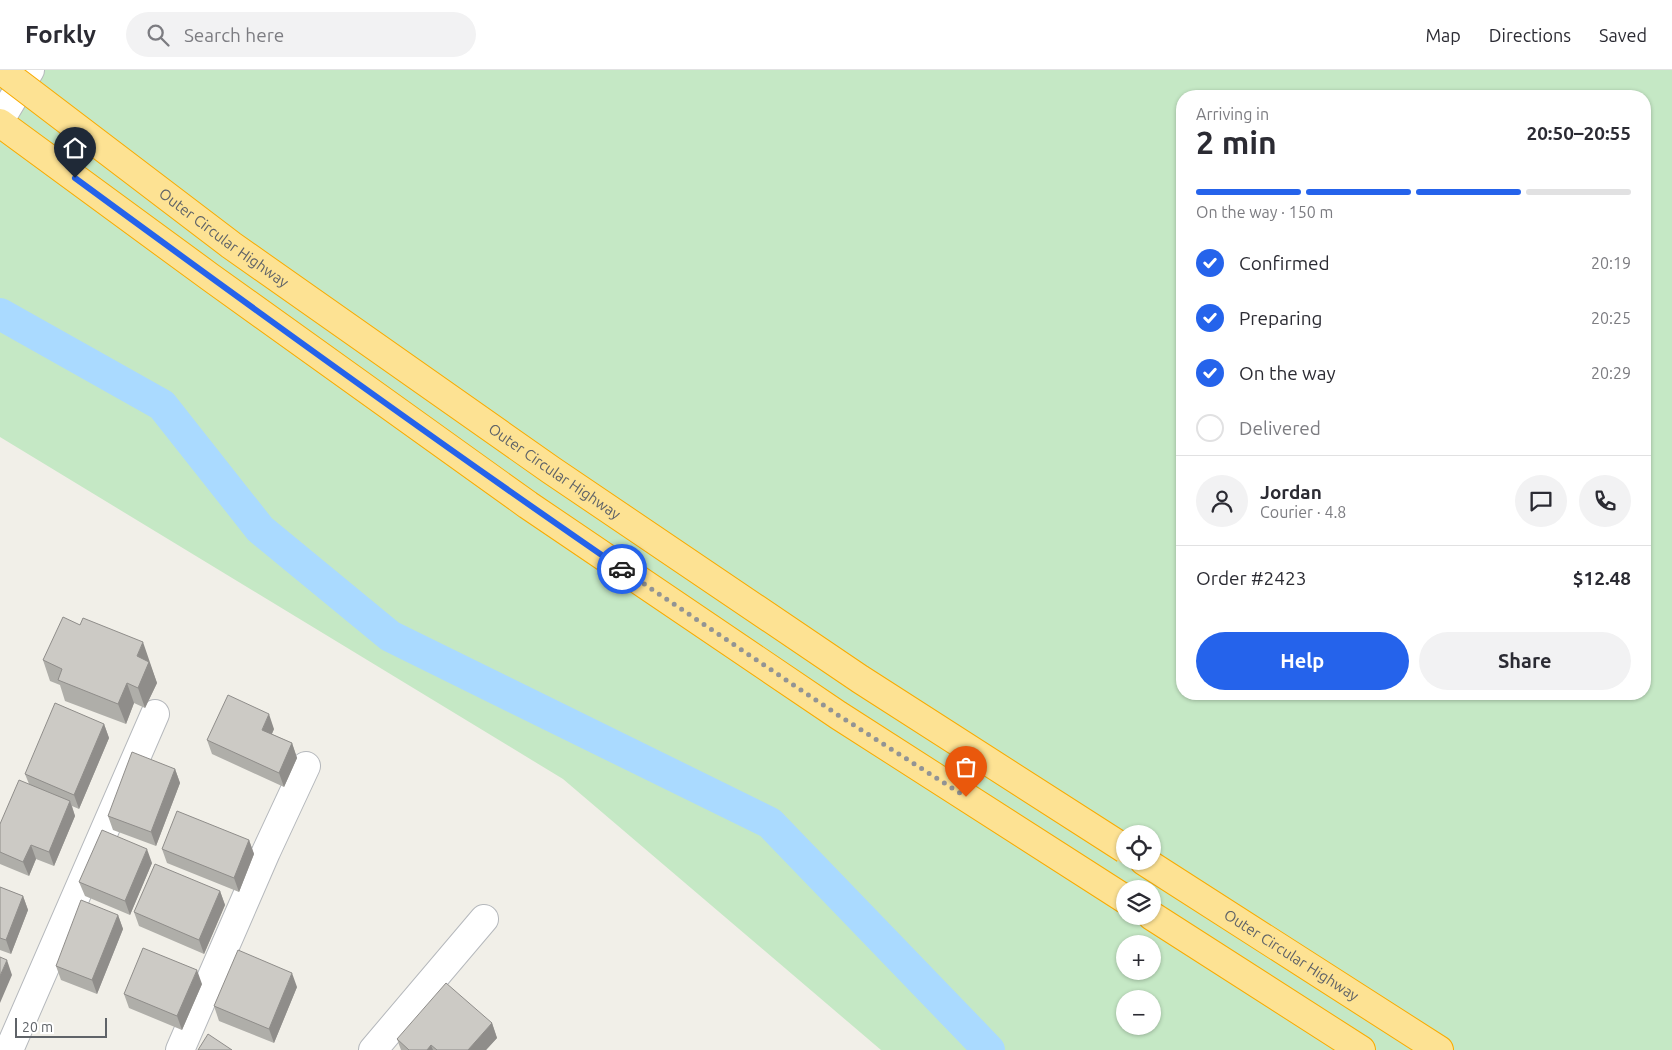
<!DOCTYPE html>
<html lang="en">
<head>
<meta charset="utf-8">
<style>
	:root { --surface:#fff; --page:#f2f2f3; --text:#2b2b33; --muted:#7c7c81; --line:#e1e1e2; --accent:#2563eb }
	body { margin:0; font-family:Ubuntu,sans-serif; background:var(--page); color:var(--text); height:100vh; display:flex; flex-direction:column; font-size:19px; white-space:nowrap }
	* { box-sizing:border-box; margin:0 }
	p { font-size:16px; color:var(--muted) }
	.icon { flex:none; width:28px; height:28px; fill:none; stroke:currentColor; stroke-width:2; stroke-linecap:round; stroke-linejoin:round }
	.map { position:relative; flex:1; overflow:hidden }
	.drawer { position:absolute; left:1176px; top:20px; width:475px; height:610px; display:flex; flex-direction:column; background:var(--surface); border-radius:20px; box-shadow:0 1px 4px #0004 }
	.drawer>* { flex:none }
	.controls { position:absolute; left:1116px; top:755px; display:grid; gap:10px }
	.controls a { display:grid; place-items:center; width:45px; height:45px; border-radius:50%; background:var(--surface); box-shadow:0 1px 4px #0004; font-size:25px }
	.scale { position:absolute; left:15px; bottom:12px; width:92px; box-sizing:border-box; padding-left:5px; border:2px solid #5f6368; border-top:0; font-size:14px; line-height:18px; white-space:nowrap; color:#5f6368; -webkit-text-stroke:4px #fff; paint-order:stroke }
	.pin { position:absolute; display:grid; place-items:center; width:42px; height:42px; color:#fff; margin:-51px -21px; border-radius:50% 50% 50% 0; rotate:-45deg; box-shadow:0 0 5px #0007 }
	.pin .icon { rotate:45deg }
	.courier { position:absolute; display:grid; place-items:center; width:50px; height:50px; margin:-25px; border:4px solid #2563eb; border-radius:50%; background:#fff; color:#222; box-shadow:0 1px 6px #0007 }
	.headline em { font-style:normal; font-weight:700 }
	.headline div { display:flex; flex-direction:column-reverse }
	.headline { display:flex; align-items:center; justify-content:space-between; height:85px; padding:0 20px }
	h1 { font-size:32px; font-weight:700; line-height:38px }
	.bar { display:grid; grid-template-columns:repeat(4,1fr); gap:8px 5px; align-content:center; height:60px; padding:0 20px }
	.bar i { height:6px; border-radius:4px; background:var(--line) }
	.bar .on { background:var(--accent) }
	.bar p { grid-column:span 4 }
	.line { display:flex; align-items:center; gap:12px; padding:0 20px; border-top:1px solid var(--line) }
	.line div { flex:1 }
	.round { display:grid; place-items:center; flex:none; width:52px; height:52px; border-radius:26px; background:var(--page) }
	ol { padding:0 20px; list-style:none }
	li { display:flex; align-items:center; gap:15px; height:55px }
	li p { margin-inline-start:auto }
	li .icon { padding:5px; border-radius:50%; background:var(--accent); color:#fff; stroke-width:4 }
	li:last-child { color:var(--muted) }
	li i { width:28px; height:28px; border:2px solid var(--line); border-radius:50% }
	.primary-button { display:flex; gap:10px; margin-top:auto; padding:10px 20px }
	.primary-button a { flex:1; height:58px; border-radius:30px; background:var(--accent); color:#fff; font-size:20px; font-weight:700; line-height:58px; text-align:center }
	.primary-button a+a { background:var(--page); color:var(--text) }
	header { display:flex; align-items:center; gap:30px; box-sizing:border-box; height:70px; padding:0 25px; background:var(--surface); border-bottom:1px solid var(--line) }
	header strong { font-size:24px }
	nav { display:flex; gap:28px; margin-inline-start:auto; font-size:18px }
	.search { width:350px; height:45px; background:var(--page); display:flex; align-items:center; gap:12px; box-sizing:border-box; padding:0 18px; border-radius:28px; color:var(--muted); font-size:19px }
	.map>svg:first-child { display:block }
</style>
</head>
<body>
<header>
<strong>Forkly</strong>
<div class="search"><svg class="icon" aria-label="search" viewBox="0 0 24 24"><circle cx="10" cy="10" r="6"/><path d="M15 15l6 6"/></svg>Search here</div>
<nav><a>Map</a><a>Directions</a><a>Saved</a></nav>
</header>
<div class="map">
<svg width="1672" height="980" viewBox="0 0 1672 980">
	<rect width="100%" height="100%" fill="#f1efe8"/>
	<!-- green -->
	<path fill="#c5e8c5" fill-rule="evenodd" d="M 0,0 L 1672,0 L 1672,980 L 881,980 L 563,709 L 0,367 ZM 1182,26 L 1645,26 L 1645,624 L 1182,624 ZM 1125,764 L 1152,764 L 1152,791 L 1125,791 ZM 1125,819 L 1152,819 L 1152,846 L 1125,846 ZM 1125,874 L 1152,874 L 1152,901 L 1125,901 ZM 1125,929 L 1152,929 L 1152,956 L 1125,956 Z"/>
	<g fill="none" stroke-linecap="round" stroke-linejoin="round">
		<!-- canal -->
		<path stroke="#aadaff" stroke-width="32" d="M 0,244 L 162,335 L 260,459 L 390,566 L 770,753 L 989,980"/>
		<!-- minor casing -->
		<g stroke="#b5b8bc" stroke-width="30">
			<path id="minor" d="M 9,980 L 155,644
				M 180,980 L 266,782 L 306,696
				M 373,980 L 484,849"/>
		</g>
		<!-- tertiary casing -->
		<g stroke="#b5b8bc" stroke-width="30">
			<path id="tertiary" d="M 0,50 L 30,0"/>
		</g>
		<!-- motorway casing -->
		<g stroke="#f9ab00" stroke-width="30">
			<g id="motorway">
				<path d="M 0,53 L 210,207 L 528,435 L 838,645 L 1125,829"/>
				<path id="s1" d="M 1144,791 L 1439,980"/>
				<path d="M 1152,846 L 1361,980"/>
			</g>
		</g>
		<!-- minor -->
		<use href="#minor" stroke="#fff" stroke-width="28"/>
		<!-- tertiary -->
		<use href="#tertiary" stroke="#fff" stroke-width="28"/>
		<!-- motorway -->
		<use href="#motorway" stroke="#fde293" stroke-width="28"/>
		<!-- motorway-bridge casing -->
		<g stroke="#f9ab00" stroke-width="30" stroke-linecap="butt">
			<g id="motorway-bridge">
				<path id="s2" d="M 1,0 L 231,175 L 551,400 L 860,609 L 1125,779"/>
			</g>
		</g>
		<!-- motorway-bridge -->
		<use href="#motorway-bridge" stroke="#fde293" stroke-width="28"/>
	</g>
	<!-- wall -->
	<path fill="#afaea9" d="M 43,590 L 150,593 L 150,594 L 157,613 L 145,638 L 134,633 L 126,654 L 65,631 L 60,615 L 50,611 Z
		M 104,654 L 109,668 L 79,739 L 72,736 L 75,746 L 54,796 L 36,789 L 29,806 L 0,794 L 0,754 L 29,714 L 25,704 Z
		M 274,659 L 272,664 L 292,673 L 297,688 L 284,717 L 212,684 L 207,670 Z
		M 175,699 L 180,713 L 156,776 L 113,760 L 108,746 Z
		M 249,770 L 254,784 L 239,822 L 167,793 L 162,779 Z
		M 152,793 L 130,845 L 85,826 L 79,812 Z
		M 0,817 L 23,826 L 28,840 L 11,884 L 0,880 Z
		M 220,821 L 225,835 L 204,884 L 139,856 L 134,842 Z
		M 118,845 L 123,859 L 97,924 L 61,910 L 56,896 Z
		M 202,914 L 182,960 L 129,938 L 124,924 Z
		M 297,917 L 274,973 L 219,951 L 214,936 Z
		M 492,953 L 497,968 L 486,980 L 401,980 L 397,969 Z"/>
	<!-- shaded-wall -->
	<path fill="#8f8d8a" d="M 143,572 L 157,613 L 145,638 L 138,618 L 137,586 Z
		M 127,613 L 134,633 L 126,654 L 118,634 Z
		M 269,644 L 274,659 L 267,674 L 262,660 Z
		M 104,654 L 109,668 L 79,739 L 74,725 Z
		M 292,673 L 297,688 L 284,717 L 279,703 Z
		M 175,699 L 180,713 L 156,776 L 151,762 Z
		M 70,731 L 75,746 L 54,796 L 49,782 Z
		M 249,770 L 254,784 L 239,822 L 234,808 Z
		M 31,775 L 36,789 L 29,806 L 23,792 Z
		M 147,779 L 152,793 L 130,845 L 125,831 Z
		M 220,821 L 225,835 L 204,884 L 199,870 Z
		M 23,826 L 28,840 L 11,884 L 6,870 Z
		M 118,845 L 123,859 L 97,924 L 92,910 Z
		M 7,890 L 12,905 L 0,933 L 0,906 Z
		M 197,900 L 202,914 L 182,960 L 177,946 Z
		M 292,903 L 297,917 L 274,973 L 269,959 Z
		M 492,953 L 497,968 L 486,980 L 468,980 Z
		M 431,975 L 433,980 L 427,980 Z"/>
	<!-- building -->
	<path fill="#cccac5" stroke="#8f8d8a" d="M 63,547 L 80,555 L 83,548 L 143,572 L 137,586 L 149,592 L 138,618 L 127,613 L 118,634 L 58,610 L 62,599 L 43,590 Z
		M 228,625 L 269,644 L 262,660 L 292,673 L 279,703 L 207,670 Z
		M 55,633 L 104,654 L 74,725 L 25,704 Z
		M 132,682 L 175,699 L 151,762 L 108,746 Z
		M 19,710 L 70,731 L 49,782 L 31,775 L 23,792 L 0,782 L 0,754 Z
		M 177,741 L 249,770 L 234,808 L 162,779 Z
		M 102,760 L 147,779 L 125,831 L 79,812 Z
		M 155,794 L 220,821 L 199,870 L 134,842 Z
		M 0,817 L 23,826 L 6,870 L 0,868 Z
		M 81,830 L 118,845 L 92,910 L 56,896 Z
		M 143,878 L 197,900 L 177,946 L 124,924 Z
		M 238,880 L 292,903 L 269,959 L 214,936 Z
		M 0,887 L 7,890 L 0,906 Z
		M 446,913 L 492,953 L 468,980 L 437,980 L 431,975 L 427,980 L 409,980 L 397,969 Z
		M 208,964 L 232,980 L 198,980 Z"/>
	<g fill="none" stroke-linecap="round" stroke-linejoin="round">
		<!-- done -->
		<path stroke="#929495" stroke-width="5" stroke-dasharray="0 9" d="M 622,499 L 838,645 L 966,727"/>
		<!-- route -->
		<path stroke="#2563eb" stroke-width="6" d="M 75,108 C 256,241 437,372 622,499"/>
	</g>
	<g text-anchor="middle" stroke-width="4.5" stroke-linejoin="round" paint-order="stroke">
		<!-- street labels -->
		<g font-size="15" fill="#5f6368" stroke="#fff">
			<text dy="5" stroke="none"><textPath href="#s2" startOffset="279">Outer Circular Highway</textPath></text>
			<text dy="5" stroke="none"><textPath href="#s2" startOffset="684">Outer Circular Highway</textPath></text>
			<text dy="5" stroke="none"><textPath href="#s1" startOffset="175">Outer Circular Highway</textPath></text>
		</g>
	</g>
</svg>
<div class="controls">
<a><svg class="icon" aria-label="locate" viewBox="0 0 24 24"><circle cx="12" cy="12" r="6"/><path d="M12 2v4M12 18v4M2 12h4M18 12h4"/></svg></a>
<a><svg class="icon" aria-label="layers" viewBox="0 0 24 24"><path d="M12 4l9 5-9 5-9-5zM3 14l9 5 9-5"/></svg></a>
<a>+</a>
<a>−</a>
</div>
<div class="scale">20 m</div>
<div class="pin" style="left:966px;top:727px;background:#ea580c"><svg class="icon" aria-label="bag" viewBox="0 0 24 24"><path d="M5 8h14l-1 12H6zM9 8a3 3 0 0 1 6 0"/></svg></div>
<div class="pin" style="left:75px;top:108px;background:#1f2937"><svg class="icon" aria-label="home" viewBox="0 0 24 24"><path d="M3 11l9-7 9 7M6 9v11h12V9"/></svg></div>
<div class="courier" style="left:622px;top:499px"><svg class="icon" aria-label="car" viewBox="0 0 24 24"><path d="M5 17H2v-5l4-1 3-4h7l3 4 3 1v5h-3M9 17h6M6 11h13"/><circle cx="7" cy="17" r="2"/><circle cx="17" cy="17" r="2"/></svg></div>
<section class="drawer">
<div class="headline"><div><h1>2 min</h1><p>Arriving in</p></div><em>20:50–20:55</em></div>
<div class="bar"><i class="on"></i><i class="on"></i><i class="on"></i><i></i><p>On the way · 150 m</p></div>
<ol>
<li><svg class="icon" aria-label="check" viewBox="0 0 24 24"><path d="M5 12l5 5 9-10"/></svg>Confirmed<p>20:19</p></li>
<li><svg class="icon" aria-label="check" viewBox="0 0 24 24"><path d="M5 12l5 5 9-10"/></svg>Preparing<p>20:25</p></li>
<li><svg class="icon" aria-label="check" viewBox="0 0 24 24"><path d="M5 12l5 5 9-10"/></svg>On the way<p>20:29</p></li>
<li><i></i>Delivered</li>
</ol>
<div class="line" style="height:90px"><a class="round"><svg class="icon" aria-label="person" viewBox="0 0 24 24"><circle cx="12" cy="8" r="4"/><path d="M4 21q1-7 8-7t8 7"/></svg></a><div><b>Jordan</b><p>Courier · 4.8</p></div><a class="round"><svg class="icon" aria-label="chat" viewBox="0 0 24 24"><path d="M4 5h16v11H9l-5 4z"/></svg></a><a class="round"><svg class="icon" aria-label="phone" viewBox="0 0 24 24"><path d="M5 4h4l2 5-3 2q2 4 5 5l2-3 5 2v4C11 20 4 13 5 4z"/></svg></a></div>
<div class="line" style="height:65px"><div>Order #2423</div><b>$12.48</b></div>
<div class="primary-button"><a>Help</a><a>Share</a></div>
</section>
</div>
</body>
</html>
